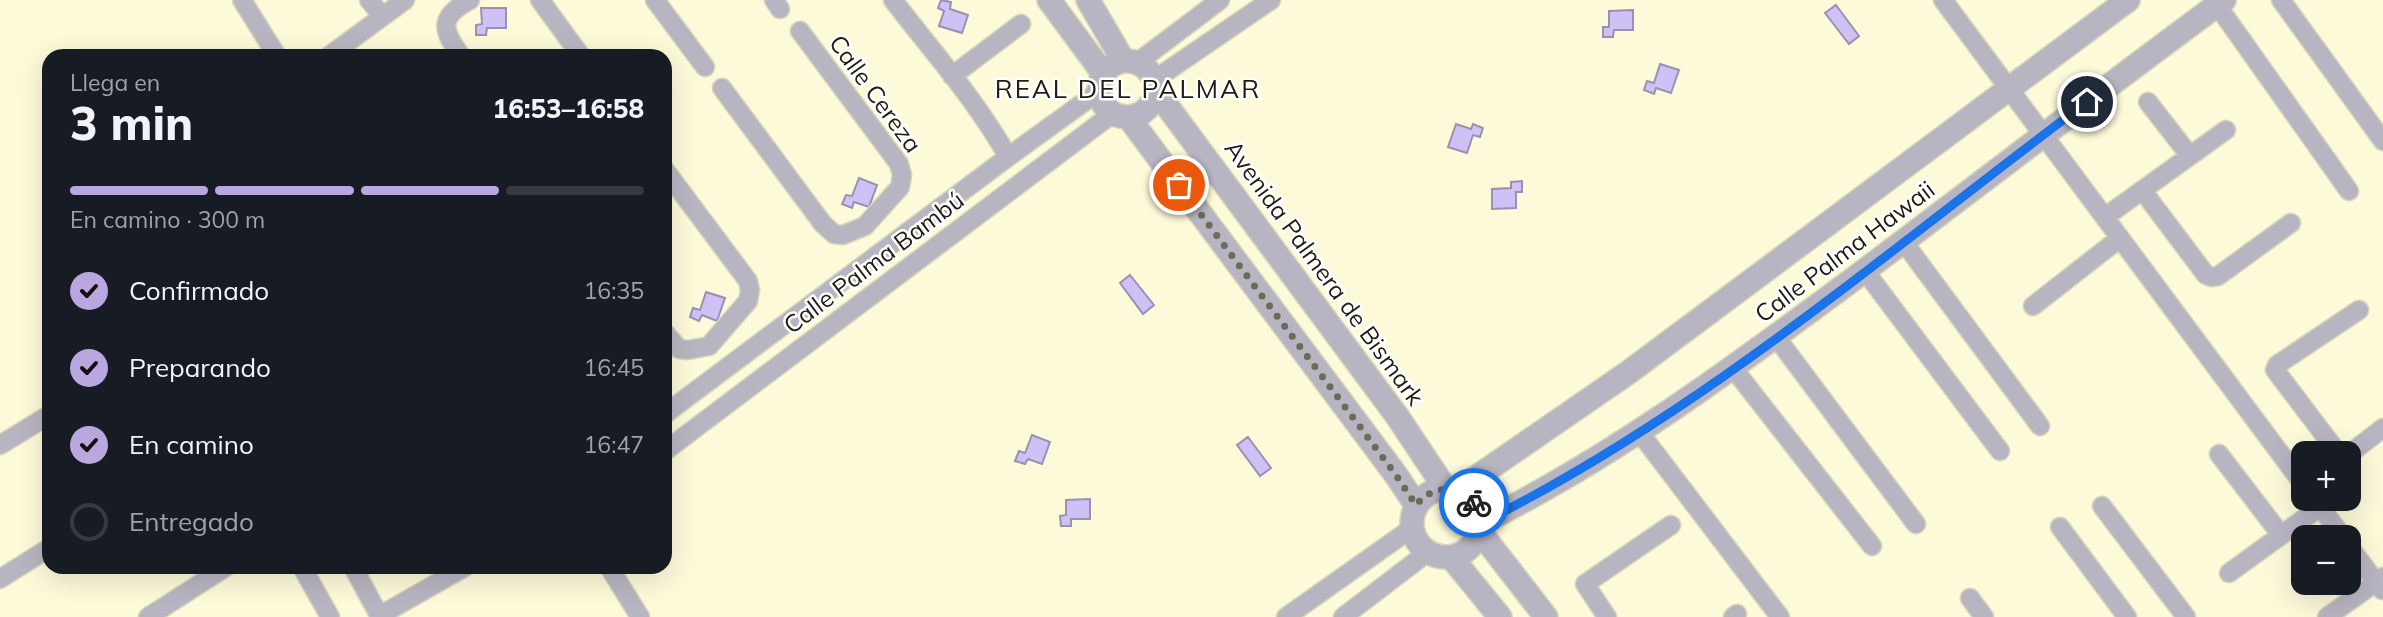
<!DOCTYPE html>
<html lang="es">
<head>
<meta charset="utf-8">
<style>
	:root { --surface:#171b24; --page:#242831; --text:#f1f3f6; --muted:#9ea1a6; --line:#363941; --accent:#baa7df }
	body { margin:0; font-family:Mulish,sans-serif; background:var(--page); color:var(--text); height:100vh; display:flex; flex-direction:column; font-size:26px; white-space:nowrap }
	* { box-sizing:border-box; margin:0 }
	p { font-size:23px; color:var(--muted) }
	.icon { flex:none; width:38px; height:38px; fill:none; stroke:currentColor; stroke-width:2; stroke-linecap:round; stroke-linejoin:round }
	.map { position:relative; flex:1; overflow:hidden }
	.details { position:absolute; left:42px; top:49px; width:630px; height:525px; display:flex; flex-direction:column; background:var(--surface); border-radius:21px; box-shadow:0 7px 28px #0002 }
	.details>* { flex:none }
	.fabs { position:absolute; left:2291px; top:441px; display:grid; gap:14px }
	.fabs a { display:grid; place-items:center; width:70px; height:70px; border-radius:14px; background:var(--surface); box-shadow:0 7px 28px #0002; font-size:35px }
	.pin { position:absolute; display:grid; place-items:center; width:60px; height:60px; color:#fff; margin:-30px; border:4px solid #fff; border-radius:50%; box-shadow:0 2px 7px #0007 }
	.courier { position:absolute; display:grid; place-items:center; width:70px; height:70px; margin:-35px; border:5px solid #1a73e8; border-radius:50%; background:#fff; color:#222; box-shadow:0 2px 9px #0007 }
	.headline em { font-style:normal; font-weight:800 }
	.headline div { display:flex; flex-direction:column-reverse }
	.headline { display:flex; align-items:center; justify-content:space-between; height:119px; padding:0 28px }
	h1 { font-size:46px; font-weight:800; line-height:52px }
	.bar { display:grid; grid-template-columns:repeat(4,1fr); gap:10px 7px; align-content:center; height:84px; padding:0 28px }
	.bar i { height:9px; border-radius:5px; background:var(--line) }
	.bar .selected { background:var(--accent) }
	.bar p { grid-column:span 4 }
	ol { padding:0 28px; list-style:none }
	li { display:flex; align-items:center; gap:21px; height:77px }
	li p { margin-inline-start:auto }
	li .icon { padding:7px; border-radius:50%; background:var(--accent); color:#111; stroke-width:4 }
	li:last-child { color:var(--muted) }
	li i { width:38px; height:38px; border:4px solid var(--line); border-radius:50% }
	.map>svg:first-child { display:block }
</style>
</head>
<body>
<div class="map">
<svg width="2383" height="617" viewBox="0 0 2383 617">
	<rect width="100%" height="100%" fill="#fdfada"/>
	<!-- water -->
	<path fill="#cec1f5" stroke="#9a90b1" stroke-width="2" d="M 941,0 L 951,2 L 950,9 L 968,15 L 962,33 L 939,26 L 944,11 L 938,8 Z
		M 1836,5 L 1859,36 L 1849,44 L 1825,13 Z
		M 481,8 L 506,8 L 506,28 L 487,28 L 486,35 L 476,35 L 476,25 L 482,24 Z
		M 1633,10 L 1633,30 L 1614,30 L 1613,37 L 1603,37 L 1603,27 L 1609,27 L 1609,11 Z
		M 1660,64 L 1679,70 L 1671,93 L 1656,88 L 1654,94 L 1644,90 L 1647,81 L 1654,83 Z
		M 1456,124 L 1471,129 L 1473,124 L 1483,128 L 1480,137 L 1473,135 L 1467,153 L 1448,147 Z
		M 859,178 L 877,185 L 869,207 L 854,202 L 852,208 L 842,204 L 846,195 L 852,196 Z
		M 1522,181 L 1522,192 L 1516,192 L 1516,208 L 1492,209 L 1492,189 L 1511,188 L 1511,182 Z
		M 1130,275 L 1154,305 L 1143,314 L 1120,283 Z
		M 706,292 L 725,298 L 717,321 L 702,315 L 699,321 L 690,317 L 693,308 L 700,310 Z
		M 1032,435 L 1050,442 L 1042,464 L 1028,459 L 1025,464 L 1015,461 L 1019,451 L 1025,453 Z
		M 1248,437 L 1271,468 L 1260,476 L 1237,445 Z
		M 1090,499 L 1090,519 L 1071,519 L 1071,526 L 1061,526 L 1060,516 L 1066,515 L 1066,500 Z"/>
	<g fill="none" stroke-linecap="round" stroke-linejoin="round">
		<!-- minor casing -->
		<g stroke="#d9d7ba" stroke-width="21">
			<path id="minor" d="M 242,0 L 277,56
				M 369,0 L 382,16
				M 540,0 L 581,56
				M 655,0 L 705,67
				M 774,0 L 780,9
				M 893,0 C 932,51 977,101 1008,157
				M 1943,0 L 2303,484
				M 2281,0 L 2383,141
				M 2217,5 L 2349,191
				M 329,56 L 405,0
				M 461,56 C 442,30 438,17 470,0
				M 1138,62 L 1220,0
				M 952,76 L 1021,24
				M 1154,80 L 1271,0
				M 722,88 L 823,224 L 834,234 L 843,235 L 865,226 L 900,187 L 902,175 L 899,164 L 800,31
				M 2148,102 L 2190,156
				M 665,170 L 748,281 L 750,290 L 748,301 L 709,346 L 688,350 L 679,349 L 665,333
				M 2142,190 L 2206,275 L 2211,277 L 2218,276 L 2291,223
				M 2105,217 L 2226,130
				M 1903,241 L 2040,426
				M 1865,271 L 2000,451
				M 2033,306 L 2120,238
				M 1776,337 L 1916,524
				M 1733,368 L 1872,546
				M 665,414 L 1008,157 L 1098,92
				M 1640,433 L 1780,617
				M 0,445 L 49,415
				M 665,451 L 1112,114
				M 2338,453 L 2275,370 L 2277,365 L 2359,310
				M 2219,454 L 2281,535
				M 2348,455 L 2383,428
				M 2314,499 L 2343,537
				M 2102,506 L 2186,617
				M 2060,527 L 2127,617
				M 2348,545 L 2382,590
				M 302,567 L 330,617
				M 353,567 L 380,617
				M 609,567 L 640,617
				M 2229,573 L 2320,507
				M 0,579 L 49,548
				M 1970,598 L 1984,617
				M 379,616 L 465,567
				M 148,617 L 226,567
				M 1286,617 L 1412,528
				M 1343,617 L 1428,552
				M 1607,617 L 1585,584 L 1671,525
				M 1733,617 L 1737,614
				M 2327,617 L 2383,577"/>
		</g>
		<!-- tertiary casing -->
		<g stroke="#d9d7ba" stroke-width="26">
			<path id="tertiary" d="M 1049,0 L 1103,73
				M 1088,0 L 1123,60
				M1099 89a28 28 0 1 1 56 0a28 28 0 1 1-56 0Z
				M 1156,91 L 1397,416 L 1445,488
				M 1129,118 L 1396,475 L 1416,505
				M1412 523a34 34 0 1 1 68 0a34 34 0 1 1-68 0Z
				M 1458,490 L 1629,372 L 2128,0
				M 1481,523 C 1611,458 1728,372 1844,286 C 1971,191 2096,94 2224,0
				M 1480,532 L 1546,617
				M 1451,557 L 1500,617"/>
		</g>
		<!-- minor -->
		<use href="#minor" stroke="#b8b5c2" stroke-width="18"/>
		<!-- tertiary -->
		<use href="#tertiary" stroke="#b8b5c2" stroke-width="23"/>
	</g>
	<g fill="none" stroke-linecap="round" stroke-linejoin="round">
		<!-- done -->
		<path stroke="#6d6a58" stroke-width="7" stroke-dasharray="0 12.6" d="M 1179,185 L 1396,475 L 1416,505 C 1433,485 1456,484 1474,503"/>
		<!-- route -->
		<path stroke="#1a73e8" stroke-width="9" d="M 1474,503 L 1481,523 C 1701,414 1891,248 2087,102"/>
	</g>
	<g text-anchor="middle" stroke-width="5" stroke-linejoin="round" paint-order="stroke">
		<!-- street labels -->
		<g font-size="24" fill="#1f1d12" stroke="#fff">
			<text transform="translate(875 94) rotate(54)" y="8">Calle Cereza</text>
			<text transform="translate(1845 252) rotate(-37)" y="8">Calle Palma Hawaii</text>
			<text transform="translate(874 263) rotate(-37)" y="8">Calle Palma Bambú</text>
			<text transform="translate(1324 273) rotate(54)" y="8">Avenida Palmera de Bismark</text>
		</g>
		<!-- neighbourhood labels -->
		<g font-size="26" letter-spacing="2" fill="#1f1d12" stroke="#fff">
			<text x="1128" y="98">REAL DEL PALMAR</text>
		</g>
	</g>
</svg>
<div class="fabs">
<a>+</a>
<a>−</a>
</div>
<div class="pin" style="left:1179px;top:185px;background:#ea580c"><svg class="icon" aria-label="bag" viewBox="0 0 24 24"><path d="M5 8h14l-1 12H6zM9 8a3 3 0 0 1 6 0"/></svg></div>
<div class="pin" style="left:2087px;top:102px;background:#1f2937"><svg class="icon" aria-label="home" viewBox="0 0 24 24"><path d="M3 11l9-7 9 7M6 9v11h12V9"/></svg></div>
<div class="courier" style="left:1474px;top:503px"><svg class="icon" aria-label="bike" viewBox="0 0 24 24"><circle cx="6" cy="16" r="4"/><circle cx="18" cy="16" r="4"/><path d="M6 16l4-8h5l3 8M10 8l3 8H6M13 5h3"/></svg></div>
<section class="details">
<div class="headline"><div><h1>3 min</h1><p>Llega en</p></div><em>16:53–16:58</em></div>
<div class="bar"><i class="selected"></i><i class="selected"></i><i class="selected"></i><i></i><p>En camino · 300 m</p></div>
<ol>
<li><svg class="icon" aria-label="check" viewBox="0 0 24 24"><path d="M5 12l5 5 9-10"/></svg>Confirmado<p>16:35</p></li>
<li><svg class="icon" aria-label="check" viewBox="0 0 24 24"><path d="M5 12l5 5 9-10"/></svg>Preparando<p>16:45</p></li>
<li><svg class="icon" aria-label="check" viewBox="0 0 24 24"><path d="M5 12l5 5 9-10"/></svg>En camino<p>16:47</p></li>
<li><i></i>Entregado</li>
</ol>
</section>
</div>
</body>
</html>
